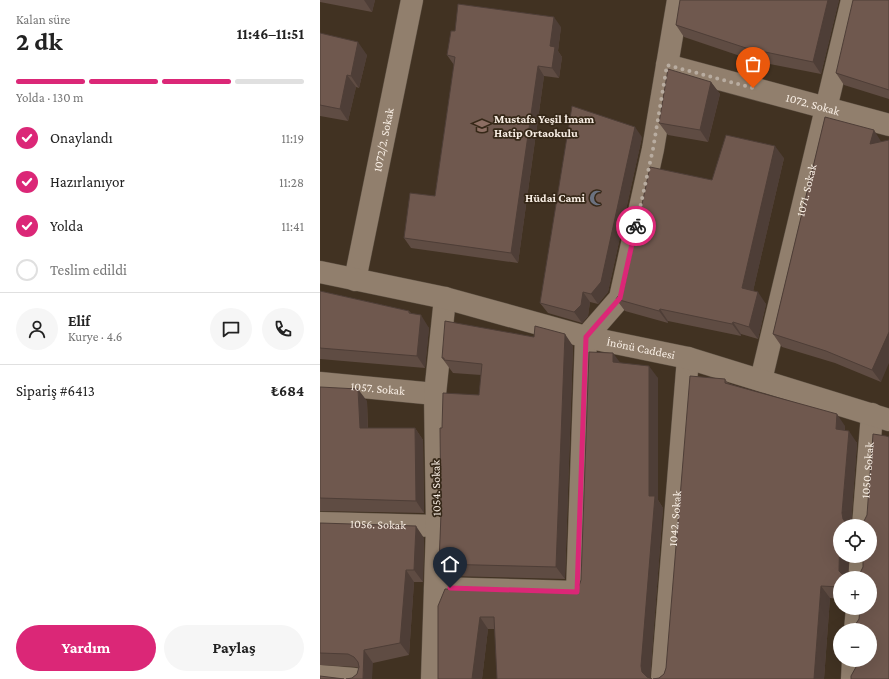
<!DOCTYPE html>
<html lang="tr">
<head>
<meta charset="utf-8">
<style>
	:root { --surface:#fff; --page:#f6f6f6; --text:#222; --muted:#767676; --line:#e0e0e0; --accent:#db2777 }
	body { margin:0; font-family:"Crimson Pro",serif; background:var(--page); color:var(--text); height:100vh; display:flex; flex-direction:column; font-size:15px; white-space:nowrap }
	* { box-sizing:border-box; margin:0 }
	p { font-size:13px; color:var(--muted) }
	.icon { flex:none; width:22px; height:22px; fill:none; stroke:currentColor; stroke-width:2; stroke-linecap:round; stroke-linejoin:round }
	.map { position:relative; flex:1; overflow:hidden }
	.drawer { display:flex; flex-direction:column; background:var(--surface); width:320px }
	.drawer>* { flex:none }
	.tools { position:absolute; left:513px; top:519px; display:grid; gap:8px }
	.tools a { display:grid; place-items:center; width:44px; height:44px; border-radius:50%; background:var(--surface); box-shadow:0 4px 16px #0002; font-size:20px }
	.pin { position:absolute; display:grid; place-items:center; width:34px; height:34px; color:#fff; margin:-41px -17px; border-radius:50% 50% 50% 0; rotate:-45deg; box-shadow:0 0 4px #0007 }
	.pin .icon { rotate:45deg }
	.courier { position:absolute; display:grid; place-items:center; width:40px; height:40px; margin:-20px; border:3px solid #db2777; border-radius:50%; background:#fff; color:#222; box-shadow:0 1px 5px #0007 }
	.overview em { font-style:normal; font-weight:700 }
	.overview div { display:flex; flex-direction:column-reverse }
	.overview { display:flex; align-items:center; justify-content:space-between; height:68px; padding:0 16px }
	h1 { font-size:26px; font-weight:700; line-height:30px }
	.bar { display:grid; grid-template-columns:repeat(4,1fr); gap:6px 4px; align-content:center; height:48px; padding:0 16px }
	.bar i { height:5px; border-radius:3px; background:var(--line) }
	.bar .selected { background:var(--accent) }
	.bar p { grid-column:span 4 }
	.line { display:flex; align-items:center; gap:10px; padding:0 16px; border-top:1px solid var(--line) }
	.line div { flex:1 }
	.round { display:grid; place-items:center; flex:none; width:42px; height:42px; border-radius:21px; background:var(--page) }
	ol { padding:0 16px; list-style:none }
	li { display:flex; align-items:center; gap:12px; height:44px }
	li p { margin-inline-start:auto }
	li .icon { padding:4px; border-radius:50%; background:var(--accent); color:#fff; stroke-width:4 }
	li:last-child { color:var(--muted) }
	li i { width:22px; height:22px; border:2px solid var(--line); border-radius:50% }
	.action { display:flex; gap:8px; margin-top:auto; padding:8px 16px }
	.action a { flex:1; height:46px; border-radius:24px; background:var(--accent); color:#fff; font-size:16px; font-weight:700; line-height:46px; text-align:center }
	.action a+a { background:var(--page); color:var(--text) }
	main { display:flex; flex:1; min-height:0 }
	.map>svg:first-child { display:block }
</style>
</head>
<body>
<main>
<section class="drawer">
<div class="overview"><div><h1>2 dk</h1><p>Kalan süre</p></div><em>11:46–11:51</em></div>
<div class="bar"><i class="selected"></i><i class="selected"></i><i class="selected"></i><i></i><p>Yolda · 130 m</p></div>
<ol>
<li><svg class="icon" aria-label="check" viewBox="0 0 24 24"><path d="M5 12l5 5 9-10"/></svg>Onaylandı<p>11:19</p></li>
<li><svg class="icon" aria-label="check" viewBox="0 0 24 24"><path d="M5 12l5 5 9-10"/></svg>Hazırlanıyor<p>11:28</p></li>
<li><svg class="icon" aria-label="check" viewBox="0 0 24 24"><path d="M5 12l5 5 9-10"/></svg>Yolda<p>11:41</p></li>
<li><i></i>Teslim edildi</li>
</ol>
<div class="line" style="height:72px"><a class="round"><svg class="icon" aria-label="person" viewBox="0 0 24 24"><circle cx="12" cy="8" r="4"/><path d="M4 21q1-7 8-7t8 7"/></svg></a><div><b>Elif</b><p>Kurye · 4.6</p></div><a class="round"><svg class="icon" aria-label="chat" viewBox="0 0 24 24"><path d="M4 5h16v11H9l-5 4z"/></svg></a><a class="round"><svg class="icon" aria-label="phone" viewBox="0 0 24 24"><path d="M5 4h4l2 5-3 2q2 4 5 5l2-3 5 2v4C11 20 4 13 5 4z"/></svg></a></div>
<div class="line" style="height:52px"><div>Sipariş #6413</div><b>₺684</b></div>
<div class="action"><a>Yardım</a><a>Paylaş</a></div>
</section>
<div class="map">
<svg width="569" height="679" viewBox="0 0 569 679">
	<rect width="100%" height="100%" fill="#413222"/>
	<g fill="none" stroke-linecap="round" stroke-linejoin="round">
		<!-- street casing -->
		<g stroke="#5d5043" stroke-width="23">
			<g id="street">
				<path id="s1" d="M 347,65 L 569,125"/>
				<path id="s2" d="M 35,280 L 92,0"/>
				<path id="s3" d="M 441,380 L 532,0"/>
				<path id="s4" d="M 0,383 L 115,394"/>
				<path id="s5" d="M 0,523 L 117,526"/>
				<path id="s6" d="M 543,526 L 552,414"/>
				<path d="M 539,578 L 541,556"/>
				<path d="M 115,588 L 257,592 L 266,337 L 300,298 L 333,149 L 358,0"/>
				<path d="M 535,630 L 537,608"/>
				<path d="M 0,676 L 35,679"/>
				<path d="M 112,679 L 117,526 L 115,394 L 125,298"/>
				<path id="s7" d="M 342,679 L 368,358"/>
				<path d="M 532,679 L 533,660"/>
			</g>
		</g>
		<!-- secondary casing -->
		<g stroke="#5d5043" stroke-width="23">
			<g id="secondary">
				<path id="s8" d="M 0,272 L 125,298 L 266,337 L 368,358 L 569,420"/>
			</g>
		</g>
		<!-- street -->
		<use href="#street" stroke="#917f6d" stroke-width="22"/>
		<!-- secondary -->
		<use href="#secondary" stroke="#917f6d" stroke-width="22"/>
	</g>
	<!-- wall -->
	<path fill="#5f4c43" d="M 0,0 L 55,0 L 52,12 L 0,2 Z
		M 519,0 L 501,74 L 435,61 L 364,37 L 356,25 Z
		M 569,0 L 569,99 L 524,85 L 516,73 Z
		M 241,27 L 238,51 L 242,57 L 239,78 L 224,76 L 198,263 L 91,248 L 84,238 L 115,196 L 134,65 L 127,55 L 135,31 Z
		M 0,33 L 47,55 L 39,88 L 36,87 L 28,121 L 0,116 Z
		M 391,82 L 400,94 L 388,142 L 348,135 L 339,123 Z
		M 505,117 L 561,382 L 515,363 L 462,347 L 453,334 Z
		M 322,137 L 288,292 L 278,304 L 270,302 L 268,316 L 262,323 L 228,313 L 220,303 Z
		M 464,158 L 433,291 L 446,304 L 438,339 L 421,334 L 421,336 L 348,321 L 348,323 L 305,311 L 296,299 L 392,180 Z
		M 0,291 L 89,311 L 91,313 L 109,328 L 105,368 L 0,359 Z
		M 253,346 L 245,579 L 128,576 L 119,564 L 121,514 L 122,428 L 159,395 L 161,375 L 133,373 L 122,358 Z
		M 300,363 L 338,378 L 338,500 L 343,508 L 330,678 L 175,629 L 168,629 L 162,679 L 118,679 L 118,606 L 248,592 L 255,591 L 259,586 L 261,580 Z
		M 405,379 L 408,383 L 525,426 L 525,430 L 537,443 L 531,525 L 520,526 L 520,556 L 529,556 L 528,578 L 520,578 L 520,599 L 510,598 L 504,679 L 333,679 L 339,678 L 344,674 L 346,668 Z
		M 0,387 L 47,401 L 48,428 L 95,428 L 103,440 L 104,513 L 0,511 Z
		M 0,523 L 104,538 L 103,582 L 94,582 L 89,655 L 53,663 L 32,678 L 37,674 L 39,668 L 36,667 L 0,665 Z"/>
	<!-- shaded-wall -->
	<path fill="#4e3e37" d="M 44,0 L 55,0 L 52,12 Z
		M 508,0 L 519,0 L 501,74 L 493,62 Z
		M 234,17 L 241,27 L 238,51 L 242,57 L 239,78 L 232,68 L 230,46 Z
		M 38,42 L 47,55 L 39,88 L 31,76 Z
		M 218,66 L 224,76 L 198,263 L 191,253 Z
		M 27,75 L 36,87 L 28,121 L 20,109 Z
		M 391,82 L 400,94 L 388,142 L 380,130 Z
		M 315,127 L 322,137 L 288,292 L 278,304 L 271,294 Z
		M 554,130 L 562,143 L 550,144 Z
		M 455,146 L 464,158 L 431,300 L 422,288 Z
		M 263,292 L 270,302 L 268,316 L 262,323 L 254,312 Z
		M 438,292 L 446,304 L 438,339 L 429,327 Z
		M 340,309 L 348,321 L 348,323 L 339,311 Z
		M 101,315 L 109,328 L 105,368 L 97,356 Z
		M 413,322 L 421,334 L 421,336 L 412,324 Z
		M 569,332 L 569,363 L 561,382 L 552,370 Z
		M 245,334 L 253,346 L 245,579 L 236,567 Z
		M 293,353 L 302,365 L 293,362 Z
		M 329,366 L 338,378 L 338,500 L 343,508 L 330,678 L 327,679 L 322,672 L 321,666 L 329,496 Z
		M 38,389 L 47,401 L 48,440 L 40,428 Z
		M 517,414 L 525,426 L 524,441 L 516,429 Z
		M 95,428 L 103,440 L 104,513 L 96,501 Z
		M 529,431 L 537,443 L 531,525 L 528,526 L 523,519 L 522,513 Z
		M 96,526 L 104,538 L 103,582 L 94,570 Z
		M 520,543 L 520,556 L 529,556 L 528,578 L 524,578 L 519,571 Z
		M 86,570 L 94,582 L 89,655 L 80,643 Z
		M 501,586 L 510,598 L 504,679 L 494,679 Z
		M 160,617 L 168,629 L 162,679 L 152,679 Z
		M 44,650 L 53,663 L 52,679 L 43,679 Z"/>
	<!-- building -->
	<path fill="#6f584e" stroke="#4e3e37" d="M 360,0 L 508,0 L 493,62 L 426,48 L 356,25 Z
		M 533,0 L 569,0 L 569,90 L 516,73 Z
		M 138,4 L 234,17 L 230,46 L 235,47 L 232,68 L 218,66 L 191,253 L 84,238 L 90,193 L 115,196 L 135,57 L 127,55 L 131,31 L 135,31 Z
		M 0,33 L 38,42 L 31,76 L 27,75 L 20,109 L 0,105 Z
		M 348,69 L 391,82 L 380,130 L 339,123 Z
		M 252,106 L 315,127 L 281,282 L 271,294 L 263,292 L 261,305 L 254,312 L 220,303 Z
		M 505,117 L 554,130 L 550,144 L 569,140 L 569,332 L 552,370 L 506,351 L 453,334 Z
		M 406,135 L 455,146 L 422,288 L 438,292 L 429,327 L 413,322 L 412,324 L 340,309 L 339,311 L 296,299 L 304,288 L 330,167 L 392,180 Z
		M 0,291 L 89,311 L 89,313 L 101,315 L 97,356 L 0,348 Z
		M 125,321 L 214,337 L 215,326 L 245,334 L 236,567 L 119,564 L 121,514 L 120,428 L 122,428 L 123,393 L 159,395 L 162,364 L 124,360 L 124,358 L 122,358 Z
		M 269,352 L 293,353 L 293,362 L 329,366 L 329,496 L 335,496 L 321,666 L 322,672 L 327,677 L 332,679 L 177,679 L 174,617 L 160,617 L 152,679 L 118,679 L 118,606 L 125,589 L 248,592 L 255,591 L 259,586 L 261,580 Z
		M 370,376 L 405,379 L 405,383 L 517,414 L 516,429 L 529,431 L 522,513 L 523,519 L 527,524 L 533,526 L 520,526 L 519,571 L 524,576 L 529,578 L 520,578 L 520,587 L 501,586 L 494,679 L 333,679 L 339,678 L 344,674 L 346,668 Z
		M 0,387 L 38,389 L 40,428 L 95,428 L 96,501 L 0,498 Z
		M 553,434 L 566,436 L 569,437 L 569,679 L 531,679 L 531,676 L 536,667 L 536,660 L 550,660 L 550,630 L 533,630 L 533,628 L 539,619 L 540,608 L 550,608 L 550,578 L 531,578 L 535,577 L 540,573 L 543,567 L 543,556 L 550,556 L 550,526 L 534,526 L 540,525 L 544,521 L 547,515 Z
		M 0,523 L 96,526 L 94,570 L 86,570 L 80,643 L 44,650 L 43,679 L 26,679 L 32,678 L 37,674 L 39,667 L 38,662 L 34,657 L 28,654 L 0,653 Z
		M 0,676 L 24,679 L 0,679 Z"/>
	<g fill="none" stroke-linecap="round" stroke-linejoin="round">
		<!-- done -->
		<path stroke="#b8aca0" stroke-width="4" stroke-dasharray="0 7.2" d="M 316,226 L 333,149 L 347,65 L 433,88"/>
		<!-- route -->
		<path stroke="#db2777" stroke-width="5" d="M 130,588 L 257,592 L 266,337 L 300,298 L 316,226"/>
	</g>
	<!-- icons -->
	<defs>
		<g id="school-bare" transform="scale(1.2)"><path d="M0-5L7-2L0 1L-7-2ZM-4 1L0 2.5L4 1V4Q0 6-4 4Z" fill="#8d6e63" stroke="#362818" stroke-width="2.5" paint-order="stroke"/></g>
		<g id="mosque-bare" transform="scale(1.2)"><path d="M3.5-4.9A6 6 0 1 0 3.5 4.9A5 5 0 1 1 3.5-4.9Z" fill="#6b7280" stroke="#362818" stroke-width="2.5" paint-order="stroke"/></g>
	</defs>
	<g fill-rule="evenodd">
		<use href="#school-bare" x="162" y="126"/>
		<use href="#mosque-bare" x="277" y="198"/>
	</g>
	<g text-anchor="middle" stroke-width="3.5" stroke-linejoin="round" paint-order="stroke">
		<!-- street labels -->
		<g font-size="12" fill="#f8eee4" stroke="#362818">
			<text dy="4" stroke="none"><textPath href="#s1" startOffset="151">1072. Sokak</textPath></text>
			<text dy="4" stroke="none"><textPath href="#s2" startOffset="143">1072/2. Sokak</textPath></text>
			<text dy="4" stroke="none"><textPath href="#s3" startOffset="195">1071. Sokak</textPath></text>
			<text dy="4" stroke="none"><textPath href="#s8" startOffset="330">İnönü Caddesi</textPath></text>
			<text dy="4" stroke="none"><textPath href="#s4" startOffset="58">1057. Sokak</textPath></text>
			<text dy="4" stroke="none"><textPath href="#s6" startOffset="56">1050. Sokak</textPath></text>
			<text transform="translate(116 488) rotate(-91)" y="4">1054. Sokak</text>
			<text dy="4" stroke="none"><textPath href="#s7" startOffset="161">1042. Sokak</textPath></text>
			<text dy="4" stroke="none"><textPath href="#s5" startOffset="58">1056. Sokak</textPath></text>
		</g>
		<!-- poi labels -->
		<g font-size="12" font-weight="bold" fill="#f8eee4" stroke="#362818" text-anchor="start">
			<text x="174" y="123">Mustafa Yeşil İmam<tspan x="174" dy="14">Hatip Ortaokulu</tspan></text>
			<text x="265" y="202" text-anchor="end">Hüdai Cami</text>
		</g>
	</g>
</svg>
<div class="tools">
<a><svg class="icon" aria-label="locate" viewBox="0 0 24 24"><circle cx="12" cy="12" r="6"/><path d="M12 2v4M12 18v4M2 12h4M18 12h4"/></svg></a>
<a>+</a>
<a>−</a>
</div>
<div class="pin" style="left:433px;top:88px;background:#ea580c"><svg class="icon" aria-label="bag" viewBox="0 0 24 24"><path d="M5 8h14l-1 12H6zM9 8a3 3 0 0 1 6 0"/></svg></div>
<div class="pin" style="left:130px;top:588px;background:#1f2937"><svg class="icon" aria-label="home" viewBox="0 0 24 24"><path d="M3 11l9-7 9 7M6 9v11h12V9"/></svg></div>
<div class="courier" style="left:316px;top:226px"><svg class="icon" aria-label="bike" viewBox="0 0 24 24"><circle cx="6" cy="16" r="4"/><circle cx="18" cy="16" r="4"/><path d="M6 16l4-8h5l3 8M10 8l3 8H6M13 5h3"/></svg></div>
</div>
</main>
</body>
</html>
